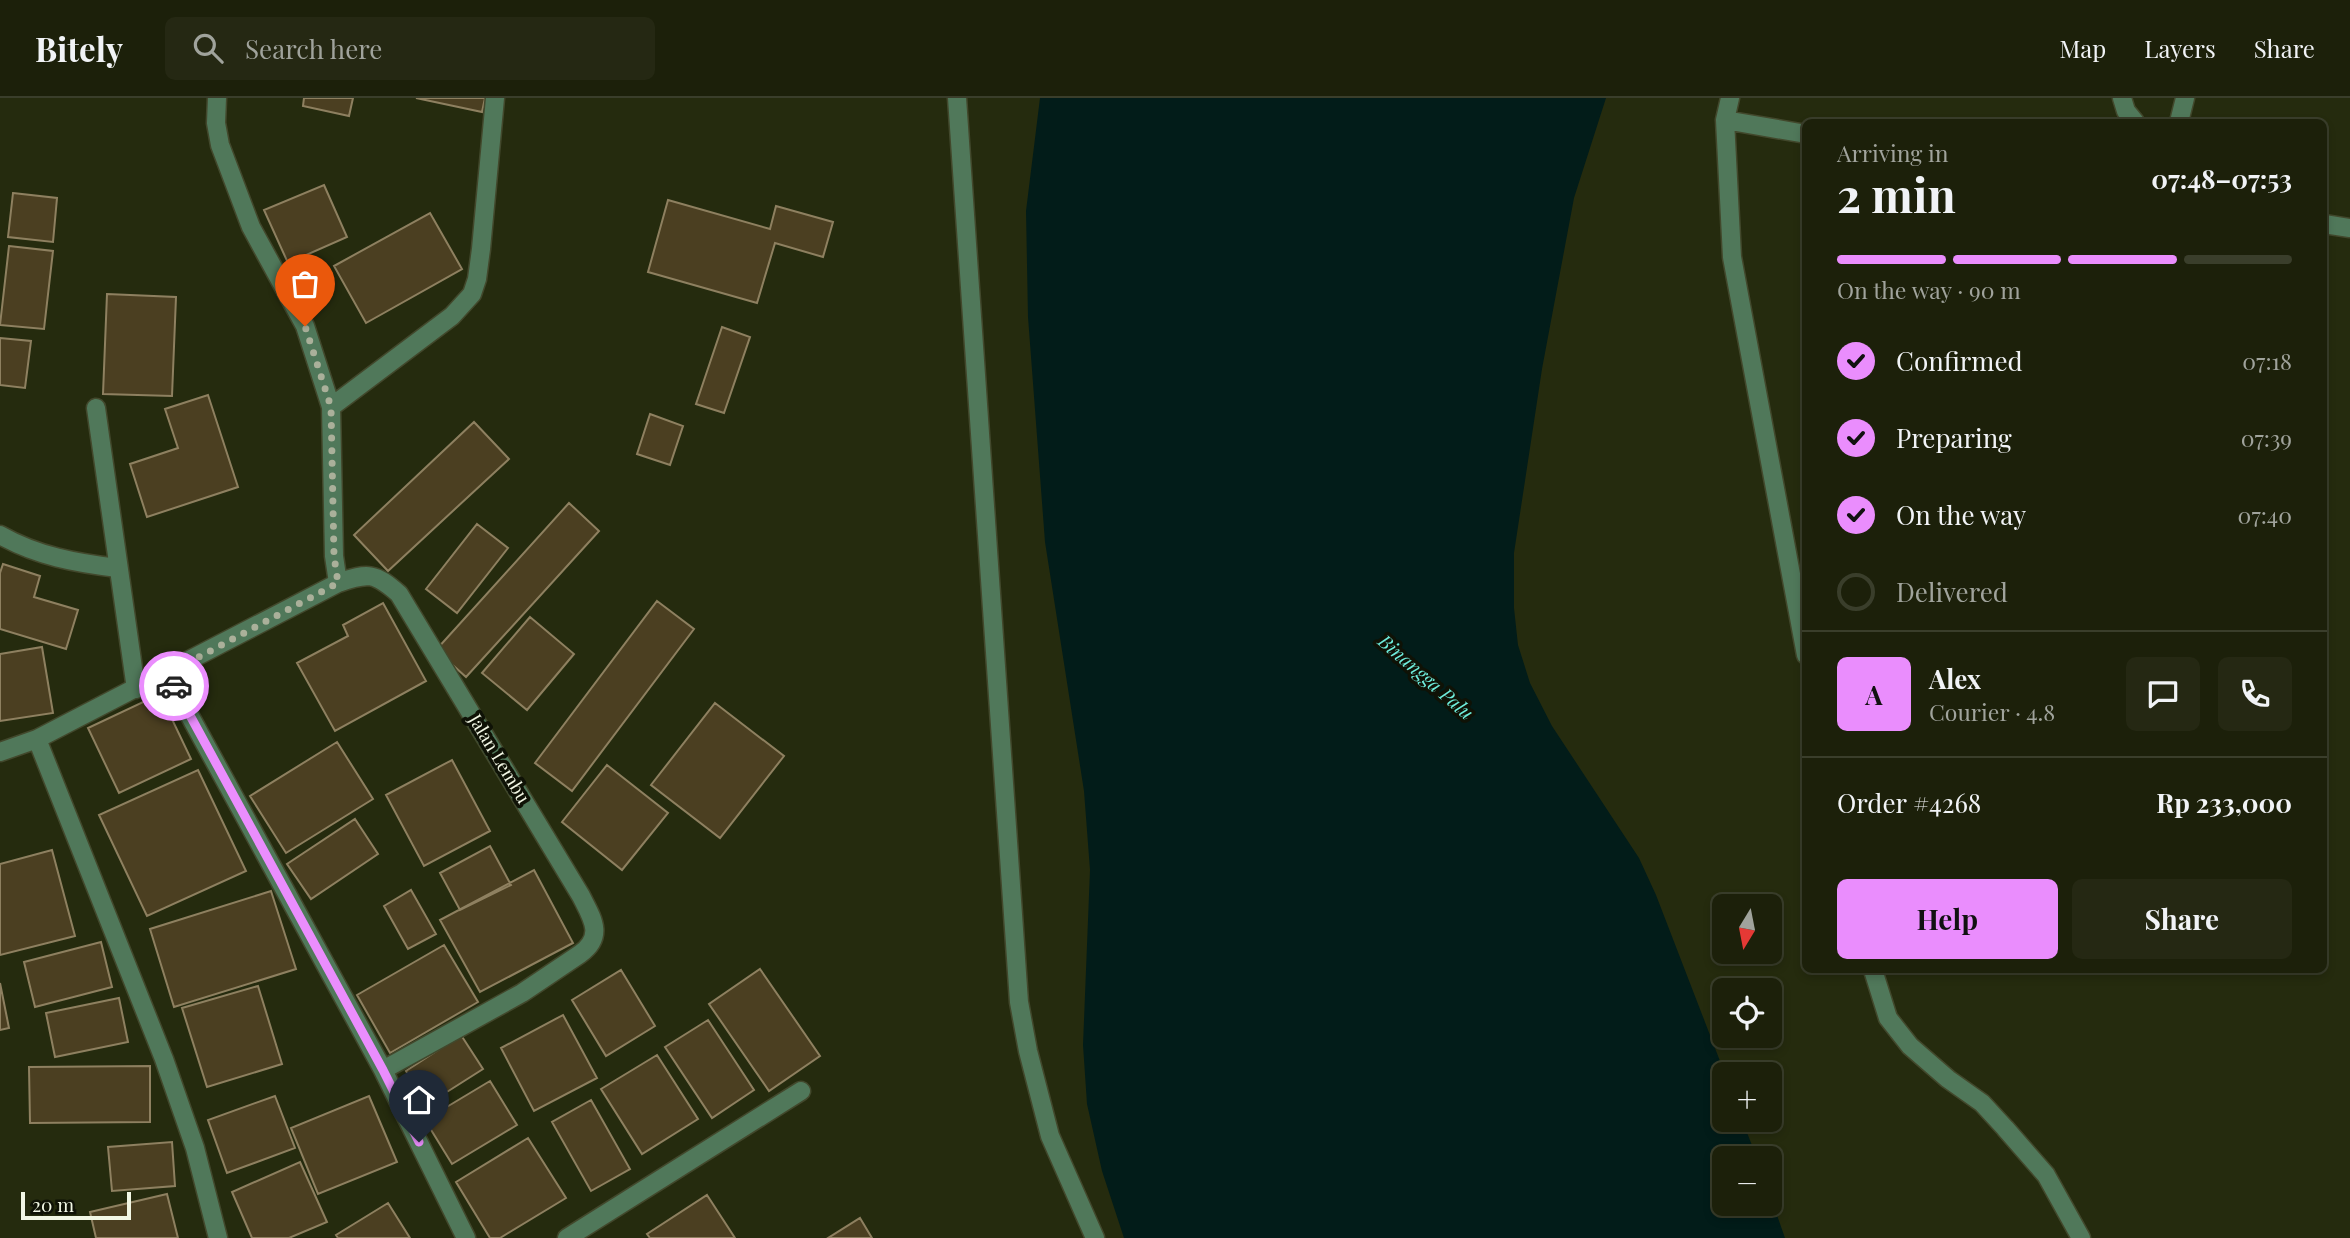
<!DOCTYPE html>
<html lang="en">
<head>
<meta charset="utf-8">
<style>
	:root { --surface:#1c200a; --page:#252813; --text:#f1f3f6; --muted:#a0a39c; --line:#3a3e2b; --accent:#ea8dfd }
	body { margin:0; font-family:"Playfair Display",serif; background:var(--page); color:var(--text); height:100vh; display:flex; flex-direction:column; font-size:26px; white-space:nowrap }
	* { box-sizing:border-box; margin:0 }
	p { font-size:23px; color:var(--muted) }
	.icon { flex:none; width:38px; height:38px; fill:none; stroke:currentColor; stroke-width:2; stroke-linecap:round; stroke-linejoin:round }
	.map { position:relative; flex:1; overflow:hidden }
	.drawer { position:absolute; left:1802px; top:21px; width:525px; height:854px; display:flex; flex-direction:column; background:var(--surface); border-radius:10px; box-shadow:0 4px 10px #0003,0 0 0 2px var(--line) }
	.drawer>* { flex:none }
	.needle { width:46px; rotate:190deg }
	.fabs { position:absolute; left:1712px; top:796px; display:grid; gap:14px }
	.fabs a { display:grid; place-items:center; width:70px; height:70px; border-radius:10px; background:var(--surface); box-shadow:0 4px 10px #0003,0 0 0 2px var(--line); font-size:35px }
	.scale { position:absolute; left:21px; bottom:18px; width:110px; box-sizing:border-box; padding-left:7px; border:4px solid #f2f7e5; border-top:0; font-size:19px; line-height:24px; white-space:nowrap; color:#f2f7e5; -webkit-text-stroke:5px #0f1206; paint-order:stroke }
	.pin { position:absolute; display:grid; place-items:center; width:60px; height:60px; color:#fff; margin:-72px -30px; border-radius:50% 50% 50% 0; rotate:-45deg; box-shadow:0 0 7px #0007 }
	.pin .icon { rotate:45deg }
	.courier { position:absolute; display:grid; place-items:center; width:70px; height:70px; margin:-35px; border:5px solid #ea8dfd; border-radius:50%; background:#fff; color:#222; box-shadow:0 2px 9px #0007 }
	.overview em { font-style:normal; font-weight:700 }
	.overview div { display:flex; flex-direction:column-reverse }
	.overview { display:flex; align-items:center; justify-content:space-between; height:119px; padding:0 35px }
	h1 { font-size:46px; font-weight:700; line-height:52px }
	.bar { display:grid; grid-template-columns:repeat(4,1fr); gap:10px 7px; align-content:center; height:84px; padding:0 35px }
	.bar i { height:9px; border-radius:5px; background:var(--line) }
	.bar .active { background:var(--accent) }
	.bar p { grid-column:span 4 }
	.line { display:flex; align-items:center; gap:18px; padding:0 35px; border-top:2px solid var(--line) }
	.line div { flex:1 }
	.round { display:grid; place-items:center; flex:none; width:74px; height:74px; border-radius:10px; background:var(--page) }
	ol { padding:0 35px; list-style:none }
	li { display:flex; align-items:center; gap:21px; height:77px }
	li p { margin-inline-start:auto }
	li .icon { padding:7px; border-radius:50%; background:var(--accent); color:#111; stroke-width:4 }
	li:last-child { color:var(--muted) }
	li i { width:38px; height:38px; border:4px solid var(--line); border-radius:50% }
	.button { display:flex; gap:14px; margin-top:auto; padding:14px 35px }
	.button a { flex:1; height:80px; border-radius:10px; background:var(--accent); color:#111; font-size:28px; font-weight:700; line-height:80px; text-align:center }
	.button a+a { background:var(--page); color:var(--text) }
	header { display:flex; align-items:center; gap:42px; box-sizing:border-box; height:98px; padding:0 35px; background:var(--surface); border-bottom:2px solid var(--line) }
	header strong { font-size:33px }
	nav { display:flex; gap:38px; margin-inline-start:auto; font-size:24px }
	.search { width:490px; height:63px; background:var(--page); display:flex; align-items:center; gap:18px; box-sizing:border-box; padding:0 24px; border-radius:10px; color:var(--muted); font-size:26px }
	.map>svg:first-child { display:block }
</style>
</head>
<body>
<header>
<strong>Bitely</strong>
<div class="search"><svg class="icon" aria-label="search" viewBox="0 0 24 24"><circle cx="10" cy="10" r="6"/><path d="M15 15l6 6"/></svg>Search here</div>
<nav><a>Map</a><a>Layers</a><a>Share</a></nav>
</header>
<div class="map">
<svg width="2350" height="1140" viewBox="0 0 2350 1140">
	<rect width="100%" height="100%" fill="#252b0e"/>
	<!-- water -->
	<path fill="#021c19" d="M 1040,0 L 1606,0 L 1574,100 L 1542,271 L 1514,455 L 1514,510 L 1518,547 L 1530,585 L 1552,628 L 1639,760 L 1656,797 L 1725,976 L 1724,1022 L 1742,1022 L 1757,1060 L 1724,1060 L 1724,1106 L 1769,1106 L 1769,1094 L 1785,1140 L 1124,1140 L 1102,1073 L 1087,1006 L 1083,947 L 1090,772 L 1084,693 L 1045,444 L 1028,219 L 1026,113 Z"/>
	<!-- building -->
	<path fill="#4b3f21" stroke="#8e8060" stroke-width="2" d="M 304,0 L 353,0 L 349,18 L 303,8 Z
		M 416,0 L 485,0 L 482,14 Z
		M 324,87 L 347,139 L 288,165 L 264,112 Z
		M 13,95 L 57,100 L 53,144 L 8,139 Z
		M 668,102 L 770,131 L 776,108 L 833,124 L 823,159 L 775,145 L 757,205 L 648,174 Z
		M 430,115 L 462,171 L 366,225 L 334,168 Z
		M 9,148 L 53,153 L 44,231 L 0,227 Z
		M 107,196 L 176,199 L 172,298 L 103,296 Z
		M 722,229 L 750,239 L 724,315 L 696,306 Z
		M 0,240 L 31,243 L 25,290 L 0,287 Z
		M 208,297 L 238,389 L 147,419 L 130,366 L 178,350 L 165,311 Z
		M 650,316 L 683,328 L 670,367 L 637,356 Z
		M 474,324 L 509,361 L 388,473 L 354,437 Z
		M 569,405 L 599,433 L 466,579 L 436,552 Z
		M 477,426 L 508,450 L 457,515 L 426,491 Z
		M 3,466 L 40,478 L 34,499 L 78,512 L 66,551 L 0,531 L 0,475 Z
		M 657,503 L 694,531 L 572,693 L 535,665 Z
		M 383,505 L 426,583 L 335,633 L 297,565 L 348,538 L 343,527 Z
		M 530,519 L 574,556 L 527,612 L 482,575 Z
		M 42,549 L 53,615 L 0,623 L 0,556 Z
		M 160,596 L 191,661 L 119,695 L 88,630 Z
		M 715,605 L 784,658 L 720,740 L 651,687 Z
		M 337,644 L 373,701 L 286,755 L 250,698 Z
		M 452,662 L 490,733 L 424,768 L 386,697 Z
		M 607,667 L 668,715 L 622,772 L 562,724 Z
		M 198,672 L 246,773 L 147,818 L 99,717 Z
		M 355,721 L 378,756 L 311,801 L 287,766 Z
		M 490,748 L 511,787 L 460,812 L 440,775 Z
		M 52,752 L 75,838 L 0,857 L 0,766 Z
		M 534,772 L 573,845 L 480,894 L 440,822 Z
		M 411,792 L 436,836 L 408,851 L 384,808 Z
		M 271,793 L 296,871 L 174,909 L 150,831 Z
		M 101,844 L 112,889 L 35,909 L 24,864 Z
		M 444,847 L 478,904 L 390,955 L 357,897 Z
		M 760,871 L 820,958 L 769,993 L 709,906 Z
		M 621,872 L 655,928 L 606,958 L 572,902 Z
		M 0,885 L 9,930 L 0,932 Z
		M 258,888 L 282,966 L 207,989 L 182,910 Z
		M 119,900 L 128,944 L 55,959 L 46,915 Z
		M 563,917 L 597,980 L 534,1013 L 501,950 Z
		M 708,922 L 754,992 L 712,1020 L 665,949 Z
		M 461,937 L 483,971 L 428,1006 L 406,973 Z
		M 657,957 L 698,1021 L 642,1056 L 601,991 Z
		M 150,968 L 150,1024 L 30,1025 L 29,969 Z
		M 490,983 L 517,1027 L 452,1066 L 425,1022 Z
		M 275,998 L 295,1050 L 227,1075 L 208,1022 Z
		M 369,998 L 397,1064 L 318,1096 L 291,1030 Z
		M 591,1002 L 630,1071 L 591,1093 L 552,1024 Z
		M 528,1040 L 566,1100 L 500,1140 L 490,1140 L 456,1084 Z
		M 172,1044 L 175,1088 L 112,1093 L 108,1049 Z
		M 300,1064 L 327,1124 L 289,1140 L 252,1140 L 232,1094 Z
		M 167,1096 L 178,1140 L 96,1140 L 90,1114 Z
		M 707,1097 L 735,1140 L 650,1140 L 647,1136 Z
		M 388,1105 L 410,1140 L 338,1140 L 336,1137 Z
		M 860,1120 L 872,1140 L 828,1140 Z"/>
	<g fill="none" stroke-linecap="round" stroke-linejoin="round">
		<!-- minor casing -->
		<g stroke="#42482c" stroke-width="21">
			<path id="minor" d="M 217,0 L 216,25 L 220,47 L 251,129 L 305,228 L 331,309 L 334,458 L 338,485
				M 957,0 L 1019,904 L 1028,953 L 1050,1038 L 1095,1140
				M 1730,0 L 1725,22 L 1732,159 L 1806,557
				M 2122,0 L 2126,13 L 2135,24
				M 1725,22 L 1806,36
				M 2179,24 L 2185,0
				M 2324,126 L 2350,130
				M 331,309 L 452,218 L 472,196 L 477,181 L 481,151 L 495,0
				M 96,310 L 136,591
				M 0,437 C 37,458 76,465 118,470
				M 167,576 L 383,972 L 466,1140
				M 37,641 L 164,961 L 195,1050 L 218,1140
				M 0,654 L 37,641 L 338,485 C 369,474 375,475 399,496 L 581,798 C 592,820 605,838 580,856 L 522,895 L 383,972
				M 1873,872 L 1888,920 L 1910,948 L 1948,981 L 1982,1005 L 2005,1030 L 2046,1077 L 2081,1140
				M 567,1140 L 801,993"/>
		</g>
		<!-- minor -->
		<use href="#minor" stroke="#50785a" stroke-width="18"/>
	</g>
	<g fill="none" stroke-linecap="round" stroke-linejoin="round">
		<!-- done -->
		<path stroke="#aab09a" stroke-width="7" stroke-dasharray="0 12.6" d="M 174,588 L 167,576 L 338,485 L 334,458 L 331,309 L 305,228"/>
		<!-- route -->
		<path stroke="#ea8dfd" stroke-width="9" d="M 174,588 L 383,972 L 419,1044"/>
	</g>
	<g text-anchor="middle" stroke-width="7" stroke-linejoin="round" paint-order="stroke">
		<!-- street labels -->
		<g font-size="18" fill="#f2f7e5" stroke="#0f1206">
			<text transform="translate(499 661) rotate(59)" y="6">Jalan Lembu</text>
		</g>
		<!-- water labels -->
		<g font-size="19" font-style="italic" fill="#6eecdb" stroke="#0f1206">
			<text transform="translate(1426 579) rotate(41)" y="7">Binangga Palu</text>
		</g>
	</g>
</svg>
<div class="fabs">
<a><svg class="needle" viewBox="-14 -14 28 28"><path d="M0-13l5 13h-10z" fill="#e53935"/><path d="M0 13l5-13h-10z" fill="#a0a39c"/></svg></a>
<a><svg class="icon" aria-label="locate" viewBox="0 0 24 24"><circle cx="12" cy="12" r="6"/><path d="M12 2v4M12 18v4M2 12h4M18 12h4"/></svg></a>
<a>+</a>
<a>−</a>
</div>
<div class="scale">20 m</div>
<div class="pin" style="left:305px;top:228px;background:#ea580c"><svg class="icon" aria-label="bag" viewBox="0 0 24 24"><path d="M5 8h14l-1 12H6zM9 8a3 3 0 0 1 6 0"/></svg></div>
<div class="pin" style="left:419px;top:1044px;background:#1f2937"><svg class="icon" aria-label="home" viewBox="0 0 24 24"><path d="M3 11l9-7 9 7M6 9v11h12V9"/></svg></div>
<div class="courier" style="left:174px;top:588px"><svg class="icon" aria-label="car" viewBox="0 0 24 24"><path d="M5 17H2v-5l4-1 3-4h7l3 4 3 1v5h-3M9 17h6M6 11h13"/><circle cx="7" cy="17" r="2"/><circle cx="17" cy="17" r="2"/></svg></div>
<section class="drawer">
<div class="overview"><div><h1>2 min</h1><p>Arriving in</p></div><em>07:48–07:53</em></div>
<div class="bar"><i class="active"></i><i class="active"></i><i class="active"></i><i></i><p>On the way · 90 m</p></div>
<ol>
<li><svg class="icon" aria-label="check" viewBox="0 0 24 24"><path d="M5 12l5 5 9-10"/></svg>Confirmed<p>07:18</p></li>
<li><svg class="icon" aria-label="check" viewBox="0 0 24 24"><path d="M5 12l5 5 9-10"/></svg>Preparing<p>07:39</p></li>
<li><svg class="icon" aria-label="check" viewBox="0 0 24 24"><path d="M5 12l5 5 9-10"/></svg>On the way<p>07:40</p></li>
<li><i></i>Delivered</li>
</ol>
<div class="line" style="height:126px"><b class="round" style="background:var(--accent);color:#111">A</b><div><b>Alex</b><p>Courier · 4.8</p></div><a class="round"><svg class="icon" aria-label="chat" viewBox="0 0 24 24"><path d="M4 5h16v11H9l-5 4z"/></svg></a><a class="round"><svg class="icon" aria-label="phone" viewBox="0 0 24 24"><path d="M5 4h4l2 5-3 2q2 4 5 5l2-3 5 2v4C11 20 4 13 5 4z"/></svg></a></div>
<div class="line" style="height:91px"><div>Order #4268</div><b>Rp 233,000</b></div>
<div class="button"><a>Help</a><a>Share</a></div>
</section>
</div>
</body>
</html>
